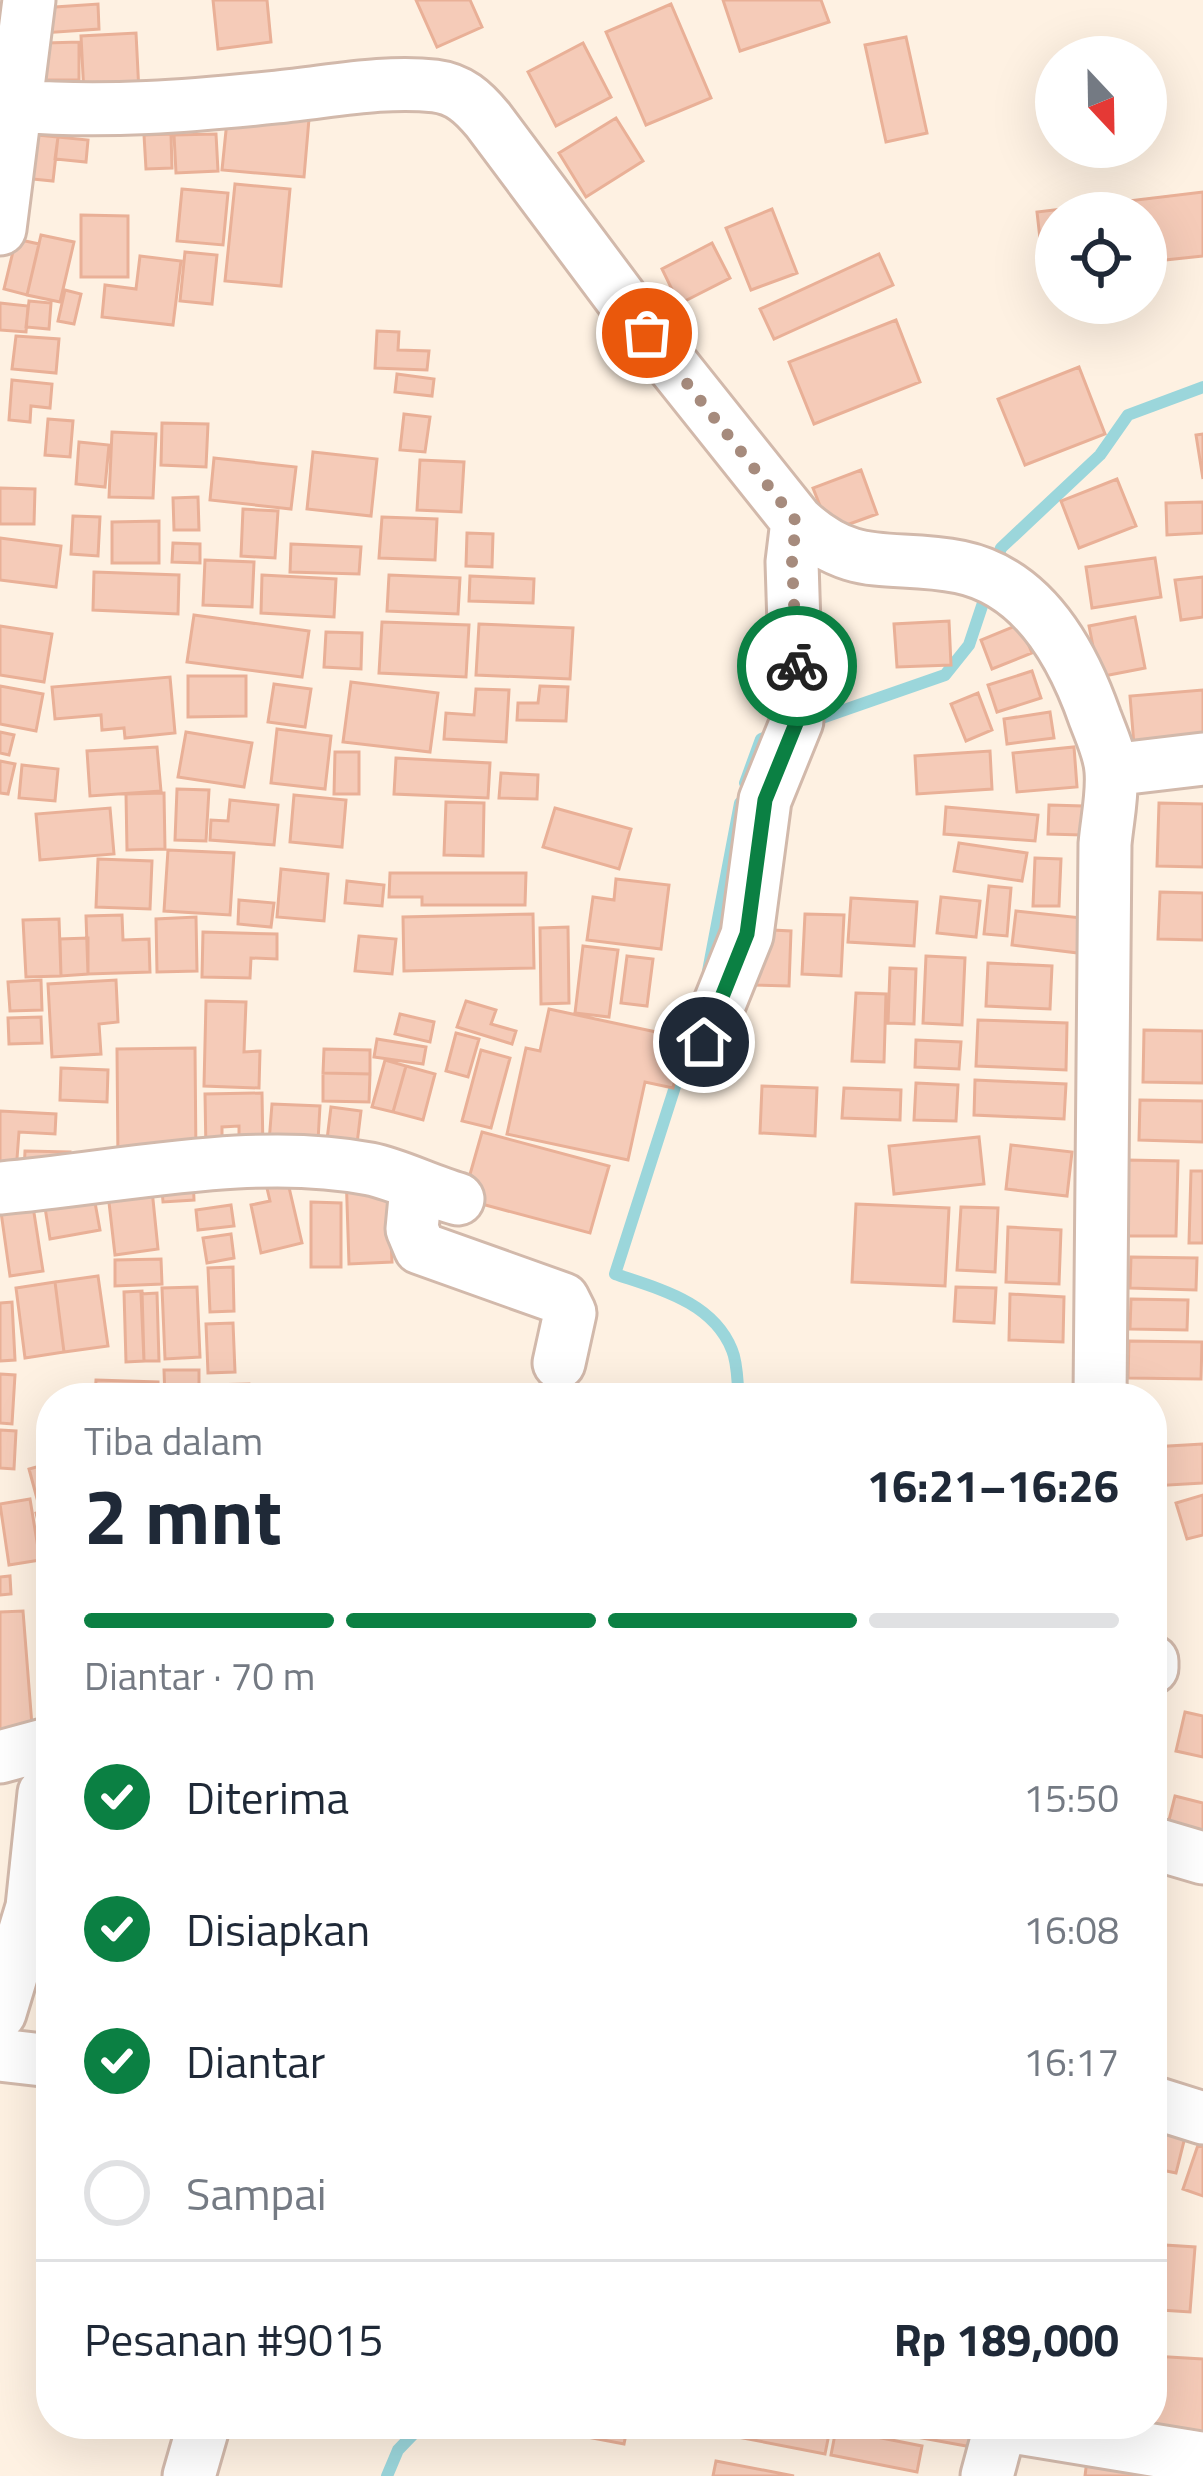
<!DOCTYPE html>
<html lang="id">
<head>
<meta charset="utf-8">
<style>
	:root { --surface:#fff; --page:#f6f6f7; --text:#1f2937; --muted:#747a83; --line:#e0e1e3; --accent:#0b8043 }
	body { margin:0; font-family:"Titillium Web",sans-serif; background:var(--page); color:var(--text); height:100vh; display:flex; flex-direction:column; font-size:45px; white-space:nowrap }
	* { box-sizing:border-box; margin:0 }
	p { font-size:39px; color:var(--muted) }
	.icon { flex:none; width:66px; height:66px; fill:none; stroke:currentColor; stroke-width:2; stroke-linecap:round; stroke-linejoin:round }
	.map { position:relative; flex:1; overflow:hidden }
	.drawer { position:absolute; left:36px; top:1383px; width:1131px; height:1056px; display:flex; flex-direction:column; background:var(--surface); border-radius:48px; box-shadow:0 12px 48px #0002 }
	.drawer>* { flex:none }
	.needle { width:78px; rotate:158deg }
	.fabs { position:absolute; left:1035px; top:36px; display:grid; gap:24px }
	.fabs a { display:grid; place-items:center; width:132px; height:132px; border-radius:50%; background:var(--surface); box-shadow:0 12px 48px #0002; font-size:60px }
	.pin { position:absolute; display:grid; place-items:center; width:102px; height:102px; color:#fff; margin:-51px; border:6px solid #fff; border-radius:50%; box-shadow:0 3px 12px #0007 }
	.courier { position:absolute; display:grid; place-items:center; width:120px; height:120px; margin:-60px; border:9px solid #0b8043; border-radius:50%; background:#fff; color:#222; box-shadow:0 3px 15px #0007 }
	.overview em { font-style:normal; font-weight:700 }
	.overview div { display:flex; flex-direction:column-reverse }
	.overview { display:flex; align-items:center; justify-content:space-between; height:204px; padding:0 48px }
	h1 { font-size:78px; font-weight:700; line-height:90px }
	.bar { display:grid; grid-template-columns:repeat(4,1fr); gap:18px 12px; align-content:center; height:144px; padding:0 48px }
	.bar i { height:15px; border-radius:9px; background:var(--line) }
	.bar .on { background:var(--accent) }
	.bar p { grid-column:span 4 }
	.line { display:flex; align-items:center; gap:30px; padding:0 48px; border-top:3px solid var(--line) }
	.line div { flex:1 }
	ol { padding:0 48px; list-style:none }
	li { display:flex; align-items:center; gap:36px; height:132px }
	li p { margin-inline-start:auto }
	li .icon { padding:12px; border-radius:50%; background:var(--accent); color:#fff; stroke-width:4 }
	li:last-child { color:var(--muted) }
	li i { width:66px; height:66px; border:6px solid var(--line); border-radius:50% }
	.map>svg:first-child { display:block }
</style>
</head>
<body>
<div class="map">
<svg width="1203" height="2476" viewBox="0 0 1203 2476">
	<rect width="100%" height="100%" fill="#fef1e2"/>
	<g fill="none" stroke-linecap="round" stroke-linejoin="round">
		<!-- stream -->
		<path stroke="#9bd6db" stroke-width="12" d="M 994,569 L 1001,548 L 1100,455 L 1128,415 L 1203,387
			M 807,723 L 945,675 L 969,645 L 988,588
			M 745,783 L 761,739 L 777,733
			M 708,971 L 740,803
			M 689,1043 L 615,1274 C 659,1289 713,1302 732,1350 C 738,1364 737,1383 739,1398
			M 387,2476 L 398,2450 L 423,2424"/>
	</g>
	<!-- building -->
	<path fill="#f5cbb8" stroke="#e9b097" stroke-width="3" d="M 213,0 L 267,0 L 271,42 L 218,49 Z
		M 416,0 L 470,0 L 482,27 L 437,47 Z
		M 723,0 L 821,0 L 829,22 L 740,51 Z
		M 98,4 L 99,29 L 43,33 L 41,8 Z
		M 671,4 L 711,98 L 646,125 L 606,32 Z
		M 136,33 L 139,92 L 84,95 L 81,36 Z
		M 906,37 L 927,133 L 886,142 L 865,45 Z
		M 79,42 L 79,80 L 45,80 L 46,43 Z
		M 583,43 L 611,97 L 556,126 L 528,72 Z
		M 228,111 L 309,119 L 304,177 L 222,170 Z
		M 616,118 L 643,161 L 586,197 L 559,153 Z
		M 26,134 L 58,137 L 53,181 L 22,178 Z
		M 171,134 L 172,168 L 146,169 L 144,135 Z
		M 216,134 L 218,171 L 176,173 L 174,135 Z
		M 58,137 L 88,140 L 86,162 L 55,159 Z
		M 235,184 L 290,189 L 281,286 L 225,281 Z
		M 182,189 L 228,193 L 223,245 L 177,241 Z
		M 1203,192 L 1203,256 L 1146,262 L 1146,213 L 1056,213 L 1056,273 L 1044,274 L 1037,212 Z
		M 772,209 L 797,273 L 751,290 L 726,228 Z
		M 81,215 L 128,216 L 128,277 L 81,277 Z
		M 41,235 L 74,242 L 60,302 L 27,295 Z
		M 16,239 L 39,244 L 27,295 L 4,289 Z
		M 712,243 L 730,278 L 679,304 L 662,269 Z
		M 185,252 L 217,255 L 212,304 L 180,301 Z
		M 879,254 L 893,285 L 774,339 L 760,309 Z
		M 140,256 L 181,261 L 173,325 L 102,317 L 105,285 L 136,289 Z
		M 65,290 L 81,294 L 74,324 L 58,321 Z
		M 29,301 L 51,303 L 49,329 L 26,327 Z
		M 0,303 L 28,306 L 26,332 L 0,330 Z
		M 896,320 L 920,382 L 814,424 L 789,362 Z
		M 377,331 L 399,332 L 398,350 L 429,351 L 427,370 L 375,368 Z
		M 16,336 L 59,339 L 56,373 L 12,369 Z
		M 1079,367 L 1105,434 L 1025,465 L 998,399 Z
		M 397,374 L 434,379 L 432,396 L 395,392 Z
		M 12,380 L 52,384 L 50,408 L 31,406 L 30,422 L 9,420 Z
		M 404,414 L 430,417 L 425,452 L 400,450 Z
		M 48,419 L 73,421 L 70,457 L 45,455 Z
		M 162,423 L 208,424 L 206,467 L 161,465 Z
		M 112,432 L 156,434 L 153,498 L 109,497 Z
		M 1203,434 L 1203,479 L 1196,435 Z
		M 79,442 L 109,445 L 105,487 L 76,484 Z
		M 313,452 L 377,459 L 371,516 L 307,509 Z
		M 214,458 L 296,467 L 291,509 L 210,500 Z
		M 420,460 L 464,462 L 461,512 L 417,510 Z
		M 861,470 L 877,514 L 830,531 L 813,488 Z
		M 1117,479 L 1136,526 L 1079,548 L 1061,501 Z
		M 0,488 L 35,489 L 34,524 L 0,524 Z
		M 198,497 L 199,530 L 174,530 L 173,498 Z
		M 1203,502 L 1203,533 L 1167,535 L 1166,503 Z
		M 243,509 L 278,511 L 275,558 L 241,556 Z
		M 73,516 L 100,517 L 98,556 L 71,554 Z
		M 382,517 L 437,519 L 435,560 L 379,558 Z
		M 159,521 L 159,563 L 112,563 L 112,522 Z
		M 467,533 L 493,534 L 492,567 L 466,566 Z
		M 0,538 L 61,546 L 56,587 L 0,580 Z
		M 173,543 L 200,544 L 200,563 L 172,562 Z
		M 291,544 L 361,547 L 359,574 L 290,572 Z
		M 1155,558 L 1161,597 L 1092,608 L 1086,567 Z
		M 205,560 L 254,562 L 252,607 L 203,605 Z
		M 94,572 L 179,575 L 178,614 L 93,610 Z
		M 262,575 L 336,579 L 334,617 L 261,613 Z
		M 389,575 L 460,578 L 458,614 L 387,611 Z
		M 470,576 L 534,579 L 533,603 L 469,601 Z
		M 1203,577 L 1203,617 L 1181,620 L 1175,580 Z
		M 194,615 L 309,631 L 302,677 L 187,662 Z
		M 1135,617 L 1145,668 L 1099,677 L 1089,626 Z
		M 949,621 L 951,665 L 897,667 L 894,624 Z
		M 382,622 L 469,625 L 466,677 L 379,673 Z
		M 479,624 L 573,628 L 570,679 L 476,675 Z
		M 1020,624 L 1032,653 L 992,669 L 981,640 Z
		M 0,626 L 52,634 L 44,682 L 0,675 Z
		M 326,632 L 362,633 L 361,669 L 324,667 Z
		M 1032,671 L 1041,698 L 997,712 L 988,685 Z
		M 188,676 L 246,676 L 246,716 L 188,717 Z
		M 170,677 L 175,733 L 125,738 L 124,728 L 102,730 L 101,715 L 55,719 L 52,687 Z
		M 351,682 L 438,693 L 430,752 L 343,742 Z
		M 274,684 L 311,689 L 305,727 L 268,722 Z
		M 0,686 L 43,694 L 36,731 L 0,724 Z
		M 540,686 L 568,687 L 566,721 L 517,720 L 518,703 L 538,703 Z
		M 476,689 L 509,690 L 506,742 L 444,739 L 446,713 L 474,715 Z
		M 1203,690 L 1203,740 L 1134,745 L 1130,696 Z
		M 978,693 L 992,730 L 966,741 L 951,704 Z
		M 1050,712 L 1054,738 L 1007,744 L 1004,719 Z
		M 277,729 L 331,736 L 325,789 L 271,783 Z
		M 0,732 L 14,735 L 9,755 L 0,753 Z
		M 186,732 L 252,743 L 244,787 L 178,777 Z
		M 157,747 L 161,791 L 90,796 L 87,751 Z
		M 1074,747 L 1077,787 L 1017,792 L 1013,753 Z
		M 990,751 L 992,789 L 917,794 L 915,756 Z
		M 335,752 L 359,752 L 359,794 L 334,794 Z
		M 396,758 L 490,763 L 488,798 L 394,794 Z
		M 0,761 L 15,764 L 8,794 L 0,793 Z
		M 22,765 L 58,769 L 55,801 L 19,798 Z
		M 501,773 L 538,775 L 537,799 L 499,798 Z
		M 177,789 L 209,790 L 206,841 L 175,840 Z
		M 164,793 L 165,849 L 127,850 L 126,794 Z
		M 294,795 L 346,800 L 342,847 L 290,842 Z
		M 230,800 L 278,805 L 274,845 L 210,840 L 211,820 L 228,821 Z
		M 446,802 L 484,803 L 483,856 L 444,855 Z
		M 1159,803 L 1203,804 L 1203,867 L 1157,866 Z
		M 1049,805 L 1083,806 L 1082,835 L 1048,834 Z
		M 946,807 L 1038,815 L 1035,841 L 944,834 Z
		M 110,808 L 114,854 L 40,860 L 36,814 Z
		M 555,808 L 631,829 L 619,869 L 543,847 Z
		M 959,843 L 1027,853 L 1022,881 L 954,871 Z
		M 168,850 L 234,853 L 230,915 L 164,911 Z
		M 1035,858 L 1061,859 L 1059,906 L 1033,906 Z
		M 98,859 L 152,861 L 150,909 L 96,907 Z
		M 281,869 L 328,874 L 324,921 L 277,917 Z
		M 390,873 L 526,873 L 525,905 L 422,905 L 422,897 L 389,897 Z
		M 616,879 L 669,885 L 661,949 L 587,940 L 593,897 L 614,900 Z
		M 347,881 L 384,885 L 382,906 L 345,903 Z
		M 989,886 L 1011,888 L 1007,936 L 984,934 Z
		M 1160,892 L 1203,893 L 1203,940 L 1158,939 Z
		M 941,897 L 980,901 L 976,937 L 937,933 Z
		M 851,898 L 917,902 L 914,946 L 848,942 Z
		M 239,900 L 274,903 L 271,927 L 238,924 Z
		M 1016,911 L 1082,918 L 1078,953 L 1012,945 Z
		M 533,914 L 534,968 L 404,971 L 403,917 Z
		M 805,914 L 844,915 L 841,976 L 802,974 Z
		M 122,915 L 123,940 L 149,939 L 150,972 L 88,974 L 86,916 Z
		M 196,917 L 197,971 L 157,972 L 156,919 Z
		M 59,919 L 61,976 L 26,977 L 23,920 Z
		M 568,927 L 569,1003 L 541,1004 L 540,928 Z
		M 754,929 L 791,931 L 789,986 L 752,985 Z
		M 203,932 L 277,934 L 277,959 L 251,958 L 250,978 L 202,977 Z
		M 359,936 L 396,939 L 392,974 L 355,971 Z
		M 88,938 L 88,974 L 61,976 L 60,939 Z
		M 583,946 L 618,950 L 609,1017 L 575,1013 Z
		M 627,956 L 653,959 L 647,1006 L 621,1003 Z
		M 926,956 L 965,958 L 962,1025 L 923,1023 Z
		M 988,963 L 1052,966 L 1050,1009 L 986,1006 Z
		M 890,968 L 916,969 L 914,1024 L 888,1023 Z
		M 41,980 L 42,1010 L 10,1011 L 8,982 Z
		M 116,980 L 118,1022 L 99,1024 L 101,1054 L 52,1057 L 48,984 Z
		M 856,993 L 886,994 L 884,1062 L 852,1061 Z
		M 206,1001 L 246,1002 L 244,1052 L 260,1051 L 259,1088 L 204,1086 Z
		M 466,1001 L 496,1010 L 491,1024 L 516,1031 L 512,1044 L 457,1027 Z
		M 549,1009 L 684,1038 L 673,1088 L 645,1082 L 628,1160 L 507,1134 L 526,1048 L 540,1051 Z
		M 400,1014 L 434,1022 L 430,1042 L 395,1034 Z
		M 41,1017 L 42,1043 L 9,1044 L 8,1018 Z
		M 978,1020 L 1067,1023 L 1066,1070 L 976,1066 Z
		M 1144,1030 L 1203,1031 L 1203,1083 L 1143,1082 Z
		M 456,1033 L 479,1039 L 468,1077 L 446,1071 Z
		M 377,1039 L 426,1047 L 423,1064 L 374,1057 Z
		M 916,1040 L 961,1042 L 959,1069 L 915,1067 Z
		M 195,1048 L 196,1160 L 118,1162 L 117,1049 Z
		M 324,1049 L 370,1050 L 370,1074 L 323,1073 Z
		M 481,1050 L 510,1058 L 491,1128 L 462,1121 Z
		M 385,1060 L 406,1066 L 393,1112 L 372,1107 Z
		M 406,1066 L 435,1074 L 423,1120 L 393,1112 Z
		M 61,1068 L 108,1070 L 107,1102 L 60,1100 Z
		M 323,1073 L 370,1074 L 369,1102 L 323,1101 Z
		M 975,1080 L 1066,1084 L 1064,1119 L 974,1115 Z
		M 916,1083 L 958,1085 L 956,1121 L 914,1120 Z
		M 762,1086 L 817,1088 L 815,1136 L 760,1133 Z
		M 844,1088 L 901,1090 L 900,1120 L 842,1118 Z
		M 262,1093 L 263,1151 L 239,1151 L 239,1126 L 222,1127 L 222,1151 L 206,1152 L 205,1094 Z
		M 1140,1100 L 1203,1101 L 1203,1142 L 1139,1140 Z
		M 272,1104 L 320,1106 L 317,1158 L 268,1155 Z
		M 331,1107 L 361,1111 L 355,1160 L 325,1156 Z
		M 0,1111 L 56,1114 L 55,1134 L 19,1132 L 16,1172 L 0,1171 Z
		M 482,1132 L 609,1166 L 590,1233 L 463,1199 Z
		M 979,1137 L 984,1184 L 894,1194 L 889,1146 Z
		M 1011,1145 L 1072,1152 L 1067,1196 L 1006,1189 Z
		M 25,1151 L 70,1152 L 69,1174 L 24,1173 Z
		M 1126,1160 L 1178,1161 L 1176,1236 L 1124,1236 Z
		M 284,1166 L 302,1243 L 261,1253 L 251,1205 L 270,1201 L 263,1171 Z
		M 1191,1171 L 1203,1171 L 1203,1243 L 1189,1243 Z
		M 346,1172 L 389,1193 L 392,1262 L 349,1264 Z
		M 193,1174 L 194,1200 L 163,1202 L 161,1177 Z
		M 151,1180 L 158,1249 L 115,1255 L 107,1185 Z
		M 92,1186 L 100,1230 L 50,1239 L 43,1195 Z
		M 32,1200 L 43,1271 L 10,1276 L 0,1205 Z
		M 311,1202 L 341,1203 L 341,1267 L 311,1267 Z
		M 856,1204 L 949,1208 L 945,1286 L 852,1282 Z
		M 231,1205 L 234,1226 L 198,1230 L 196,1210 Z
		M 961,1207 L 998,1208 L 995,1272 L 957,1270 Z
		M 1008,1227 L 1061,1230 L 1059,1284 L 1006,1282 Z
		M 231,1234 L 234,1258 L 207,1263 L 203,1238 Z
		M 1131,1257 L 1197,1258 L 1196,1290 L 1130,1288 Z
		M 161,1259 L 162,1284 L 115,1286 L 115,1260 Z
		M 233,1267 L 234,1311 L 210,1312 L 208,1268 Z
		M 98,1276 L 108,1346 L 64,1352 L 55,1282 Z
		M 55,1282 L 64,1352 L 25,1358 L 16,1288 Z
		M 197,1287 L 200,1357 L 165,1359 L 162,1288 Z
		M 956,1287 L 996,1288 L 994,1323 L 954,1321 Z
		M 142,1291 L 144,1361 L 126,1362 L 124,1292 Z
		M 157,1293 L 159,1361 L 144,1361 L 141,1294 Z
		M 1010,1294 L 1064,1297 L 1063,1342 L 1009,1340 Z
		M 1131,1299 L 1188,1300 L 1187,1330 L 1130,1329 Z
		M 12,1302 L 15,1360 L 0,1361 L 0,1303 Z
		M 233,1323 L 235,1372 L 208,1373 L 206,1324 Z
		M 1129,1341 L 1202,1342 L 1201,1379 L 1128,1378 Z
		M 164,1370 L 199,1370 L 199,1398 L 165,1398 Z
		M 0,1374 L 15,1375 L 12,1424 L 0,1423 Z
		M 96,1380 L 158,1382 L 158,1398 L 95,1398 Z
		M 249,1384 L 250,1398 L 206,1398 L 206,1385 Z
		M 0,1430 L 16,1431 L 14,1469 L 0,1468 Z
		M 1203,1444 L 1203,1483 L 1152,1486 L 1152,1447 Z
		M 51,1463 L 51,1503 L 39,1506 L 29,1469 Z
		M 1203,1495 L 1203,1535 L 1187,1539 L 1176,1503 Z
		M 30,1499 L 40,1560 L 9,1565 L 0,1504 Z
		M 51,1509 L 51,1564 L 49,1564 L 36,1513 Z
		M 10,1576 L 11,1594 L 0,1595 L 0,1577 Z
		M 23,1611 L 33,1738 L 0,1740 L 0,1612 Z
		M 1185,1712 L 1203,1716 L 1203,1757 L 1176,1751 Z
		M 1175,1796 L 1203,1803 L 1203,1841 L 1166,1832 Z
		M 1152,2125 L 1186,2133 L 1176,2173 L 1152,2168 Z
		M 1198,2145 L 1203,2147 L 1203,2196 L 1183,2189 Z
		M 1165,2245 L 1195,2247 L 1190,2312 L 1161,2310 Z
		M 1152,2356 L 1203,2359 L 1203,2436 L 1147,2424 L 1152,2424 Z
		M 553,2424 L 628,2424 L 624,2444 L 551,2430 Z
		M 736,2424 L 831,2424 L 825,2454 L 733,2436 Z
		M 897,2424 L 982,2424 L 977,2448 L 895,2433 Z
		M 836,2429 L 922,2446 L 917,2472 L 831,2455 Z
		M 1087,2460 L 1185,2476 L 1085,2476 Z
		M 716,2461 L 794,2476 L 713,2476 Z"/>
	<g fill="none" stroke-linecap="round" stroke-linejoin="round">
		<!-- minor casing -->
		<g stroke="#d2b9ab" stroke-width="57">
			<path id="minor" d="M 18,106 C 106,113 189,106 277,97 C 329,92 384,80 435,86 C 459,89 473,102 488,120 L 647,333 L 797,521 C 855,575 892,553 960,567 C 1033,582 1072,652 1095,718 C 1101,734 1110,753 1111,771 C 1113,794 1107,821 1105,844 L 1100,1398
				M 0,229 L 29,0
				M 1111,770 L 1203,759
				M 704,1042 L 747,935 L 765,800 L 797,721 L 792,562 L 797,521
				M 416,1187 L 412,1229 L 420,1248 L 563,1299 L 570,1313 L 559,1363
				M 0,1188 C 117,1178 254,1146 370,1169 C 399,1175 429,1191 458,1199
				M 1152,1661 L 1152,1668
				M 0,1757 L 51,1743
				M 1152,1843 L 1203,1858
				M 0,2013 L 32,1907 L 44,1793
				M 0,2055 L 51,2061
				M 1152,2102 L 1203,2118
				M 1000,2425 L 1201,2458
				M 189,2476 L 204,2424
				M 987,2476 L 1001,2424"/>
		</g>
		<!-- minor -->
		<use href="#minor" stroke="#fff" stroke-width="51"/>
	</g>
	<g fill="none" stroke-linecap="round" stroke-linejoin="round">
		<!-- done -->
		<path stroke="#a68b7d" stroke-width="12" stroke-dasharray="0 21.6" d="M 647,333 L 796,521 L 792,562 L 797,666"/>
		<!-- route -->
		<path stroke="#0b8043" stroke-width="15" d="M 704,1042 L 747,934 L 765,800 L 797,721 L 797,666"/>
	</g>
</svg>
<div class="fabs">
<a><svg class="needle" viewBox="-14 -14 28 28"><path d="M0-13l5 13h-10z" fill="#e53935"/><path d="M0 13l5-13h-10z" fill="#747a83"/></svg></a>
<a><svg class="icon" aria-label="locate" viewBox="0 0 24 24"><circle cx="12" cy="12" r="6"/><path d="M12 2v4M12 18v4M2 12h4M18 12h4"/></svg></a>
</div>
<div class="pin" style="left:647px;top:333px;background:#ea580c"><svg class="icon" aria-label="bag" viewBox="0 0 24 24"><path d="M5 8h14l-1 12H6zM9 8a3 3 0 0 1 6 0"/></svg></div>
<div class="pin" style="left:704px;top:1042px;background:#1f2937"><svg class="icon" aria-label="home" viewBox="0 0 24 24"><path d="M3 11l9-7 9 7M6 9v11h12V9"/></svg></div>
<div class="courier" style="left:797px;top:666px"><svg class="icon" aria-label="bike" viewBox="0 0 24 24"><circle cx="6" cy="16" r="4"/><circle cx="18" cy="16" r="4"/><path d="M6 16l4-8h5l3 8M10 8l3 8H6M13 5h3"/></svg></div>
<section class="drawer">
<div class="overview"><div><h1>2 mnt</h1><p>Tiba dalam</p></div><em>16:21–16:26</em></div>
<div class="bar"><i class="on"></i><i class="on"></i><i class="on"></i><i></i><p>Diantar · 70 m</p></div>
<ol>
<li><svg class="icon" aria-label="check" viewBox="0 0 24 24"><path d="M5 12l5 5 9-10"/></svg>Diterima<p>15:50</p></li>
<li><svg class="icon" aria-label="check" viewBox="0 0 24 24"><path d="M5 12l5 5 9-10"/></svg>Disiapkan<p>16:08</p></li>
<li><svg class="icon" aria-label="check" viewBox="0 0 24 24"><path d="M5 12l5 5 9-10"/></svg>Diantar<p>16:17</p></li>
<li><i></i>Sampai</li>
</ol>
<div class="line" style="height:156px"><div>Pesanan #9015</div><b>Rp 189,000</b></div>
</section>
</div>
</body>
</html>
